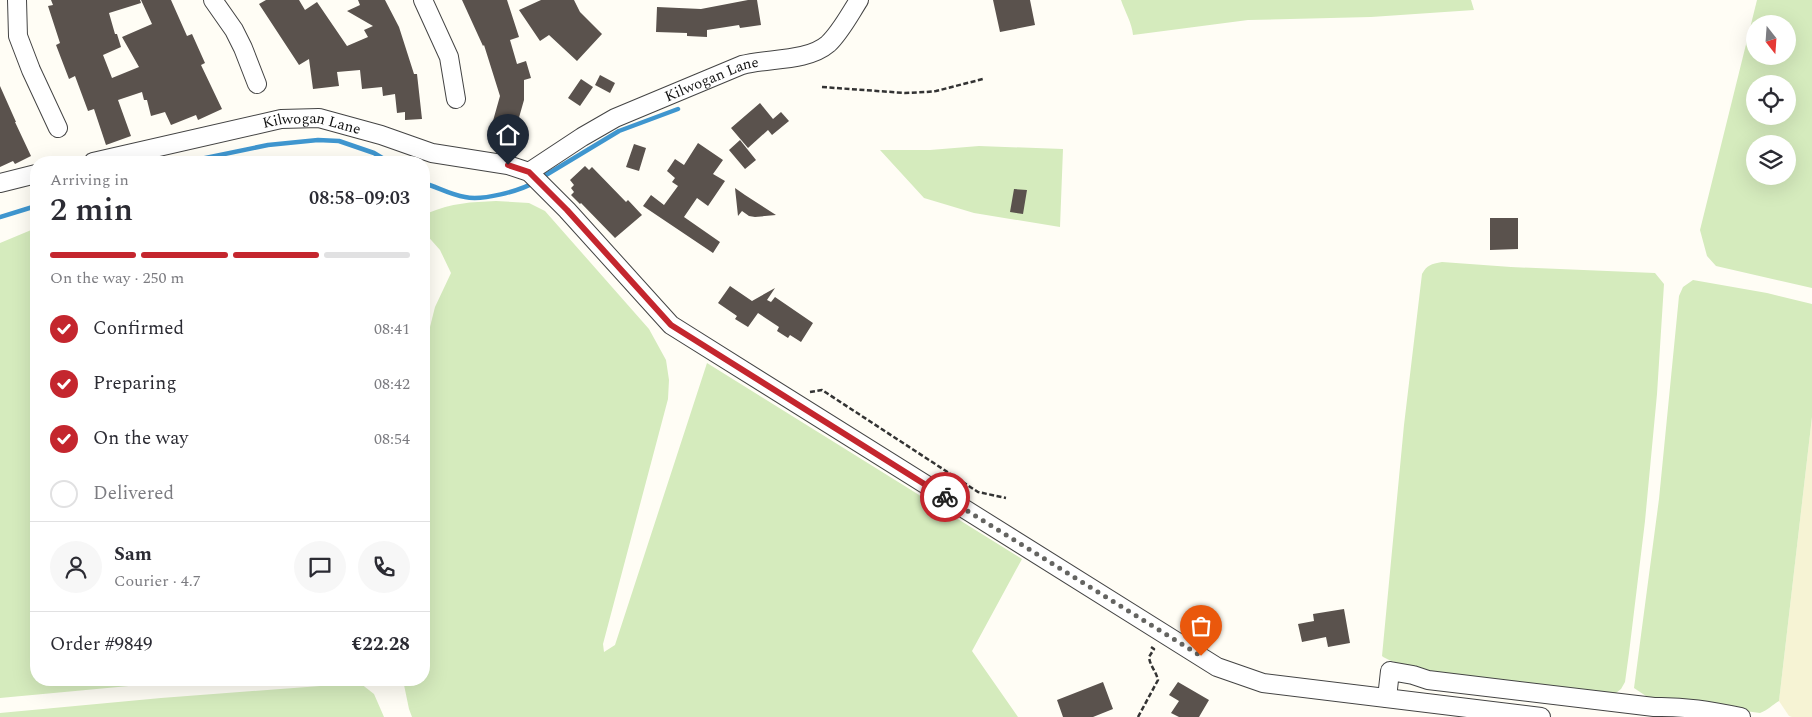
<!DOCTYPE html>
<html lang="en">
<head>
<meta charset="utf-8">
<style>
	:root { --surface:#fff; --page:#f7f7f7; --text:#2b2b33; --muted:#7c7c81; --line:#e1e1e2; --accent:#c4262e }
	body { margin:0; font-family:Spectral,serif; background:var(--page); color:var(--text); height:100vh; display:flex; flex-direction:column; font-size:19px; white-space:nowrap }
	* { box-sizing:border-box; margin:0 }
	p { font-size:16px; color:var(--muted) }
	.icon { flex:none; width:28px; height:28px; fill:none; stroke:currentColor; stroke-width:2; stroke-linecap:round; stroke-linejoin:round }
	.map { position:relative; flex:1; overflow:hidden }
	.panel { position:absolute; left:30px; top:156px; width:400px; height:530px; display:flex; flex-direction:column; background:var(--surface); border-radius:20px; box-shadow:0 5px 20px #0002 }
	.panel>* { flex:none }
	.needle { width:32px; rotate:163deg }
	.fabs { position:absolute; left:1746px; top:15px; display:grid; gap:10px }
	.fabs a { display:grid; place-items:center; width:50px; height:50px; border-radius:50%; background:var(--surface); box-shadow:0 5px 20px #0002; font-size:25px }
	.pin { position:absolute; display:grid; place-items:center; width:42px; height:42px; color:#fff; margin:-51px -21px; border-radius:50% 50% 50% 0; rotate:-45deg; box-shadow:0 0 5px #0007 }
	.pin .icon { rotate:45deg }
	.courier { position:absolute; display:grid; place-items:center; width:50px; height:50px; margin:-25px; border:4px solid #c4262e; border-radius:50%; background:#fff; color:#222; box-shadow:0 1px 6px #0007 }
	.headline em { font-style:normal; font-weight:600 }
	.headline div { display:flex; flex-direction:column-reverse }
	.headline { display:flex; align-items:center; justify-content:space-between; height:85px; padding:0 20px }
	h1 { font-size:32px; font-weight:600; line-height:38px }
	.bar { display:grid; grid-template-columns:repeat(4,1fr); gap:8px 5px; align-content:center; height:60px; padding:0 20px }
	.bar i { height:6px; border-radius:4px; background:var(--line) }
	.bar .selected { background:var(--accent) }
	.bar p { grid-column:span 4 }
	.line { display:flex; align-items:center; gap:12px; padding:0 20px; border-top:1px solid var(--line) }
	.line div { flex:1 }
	.round { display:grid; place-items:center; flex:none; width:52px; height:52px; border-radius:26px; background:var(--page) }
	ol { padding:0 20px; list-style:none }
	li { display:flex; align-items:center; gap:15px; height:55px }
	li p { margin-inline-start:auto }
	li .icon { padding:5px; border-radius:50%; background:var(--accent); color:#fff; stroke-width:4 }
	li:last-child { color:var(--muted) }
	li i { width:28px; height:28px; border:2px solid var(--line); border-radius:50% }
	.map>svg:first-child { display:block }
</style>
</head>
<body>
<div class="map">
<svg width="1812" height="717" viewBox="0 0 1812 717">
	<rect width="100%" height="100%" fill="#fffdf5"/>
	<!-- farmland -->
	<path fill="#f6f3d4" d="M 1812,417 L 1812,717 L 1792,717 L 1789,716 L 1779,701 Z"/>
	<!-- green -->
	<path fill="#d5ebbd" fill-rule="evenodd" d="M 1121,0 L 1471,0 L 1474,10 L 1371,17 L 1248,20 L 1133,35 C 1132,23 1125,12 1121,0 Z
		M 1757,0 L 1812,0 L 1812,288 L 1716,266 L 1707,256 L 1700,230 ZM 1755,24 L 1788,24 L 1788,56 L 1755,56 ZM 1755,84 L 1788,84 L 1788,116 L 1755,116 ZM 1755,144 L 1788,144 L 1788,176 L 1755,176 Z
		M 979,146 L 1063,149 L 1060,227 L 974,213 L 924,198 L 880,150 L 930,150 Z
		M 496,201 L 529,203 L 545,211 L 649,329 L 666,360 L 669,380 L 668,399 L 603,644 L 604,652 L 615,645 L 707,363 L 1022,559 L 972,651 L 1018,717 L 412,717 L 409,709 L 403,680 L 424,680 L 424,351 L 435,307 L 451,273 L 440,250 L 424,232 L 428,213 C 452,203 471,202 496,201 Z
		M 36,228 L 36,680 L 216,680 L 174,684 L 161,683 L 0,698 L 0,243 Z
		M 424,259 C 429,279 430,290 424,310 Z
		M 1442,262 L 1511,267 L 1655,273 L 1664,284 L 1657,394 L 1645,521 L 1629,653 L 1625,682 L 1621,689 L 1612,696 L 1430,674 C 1419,669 1389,662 1382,656 L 1404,425 L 1422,274 C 1427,265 1431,264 1442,262 Z
		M 1693,280 L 1767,293 L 1812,304 L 1812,417 L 1779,701 C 1772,705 1768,710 1760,713 L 1649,698 L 1634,688 L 1659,499 L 1679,296 L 1683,287 Z
		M 360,683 L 374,694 L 384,717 L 0,717 L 0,713 L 161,698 Z"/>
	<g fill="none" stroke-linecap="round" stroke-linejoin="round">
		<!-- stream -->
		<path stroke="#3f96cf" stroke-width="4.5" d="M 186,162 L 268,145 L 318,140 L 339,141 L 374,153 L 389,162
			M 541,178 L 619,131 L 678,109
			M 424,183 C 437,187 451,195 465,197 C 482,201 520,191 535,182
			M 0,217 L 36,206"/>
	</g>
	<!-- building -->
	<path fill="#5a524d" d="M 51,0 L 140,0 L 141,3 L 109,13 L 115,34 L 117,34 L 121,47 L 103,55 L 112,78 L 139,67 L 122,37 L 152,24 L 141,0 L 171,0 L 187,36 L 192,34 L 205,63 L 201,65 L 222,109 L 198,120 L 196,115 L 171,125 L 165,112 L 151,116 L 147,100 L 144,100 L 142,92 L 118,100 L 131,136 L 106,145 L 94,109 L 88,111 L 75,76 L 69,79 L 56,45 L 60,43 L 48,6 L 53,5 Z
		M 266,0 L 299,0 L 305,10 L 317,2 L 347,46 L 368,37 L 364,30 L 373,26 L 347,11 L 360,5 L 358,0 L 385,0 L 399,27 L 414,74 L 417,74 L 422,119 L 405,120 L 405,112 L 397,113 L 395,94 L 383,96 L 382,87 L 362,89 L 360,70 L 337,72 L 339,86 L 313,89 L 309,59 L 299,65 L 259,4 Z
		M 462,0 L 507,0 L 519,37 L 510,40 L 517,64 L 526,61 L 531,78 L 524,80 L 524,100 L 512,142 L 489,135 L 500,96 L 484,45 L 483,46 Z
		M 541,0 L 574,0 L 580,12 L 602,34 L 577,61 L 549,35 L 540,41 L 519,10 Z
		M 748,0 L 757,0 L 761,25 L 740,28 L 739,25 L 707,30 L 707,37 L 687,36 L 687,33 L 656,32 L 657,7 L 701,9 Z
		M 993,0 L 1030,0 L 1035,25 L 1000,32 Z
		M 600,75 L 615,83 L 610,93 L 595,85 Z
		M 581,79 L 593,87 L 580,106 L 568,98 Z
		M 0,86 L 16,122 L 15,122 L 31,156 L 15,164 L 13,161 L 0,167 Z
		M 760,103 L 773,119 L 781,112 L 789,121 L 772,135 L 768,130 L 748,148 L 731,128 Z
		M 740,140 L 756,160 L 745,169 L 729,150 Z
		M 698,143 L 723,160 L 713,174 L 725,181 L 708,206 L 697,198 L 684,217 L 720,242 L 713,253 L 643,206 L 651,195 L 664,205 L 678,186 L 672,182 L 675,178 L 667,171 L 675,159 L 684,165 Z
		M 634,144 L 646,148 L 639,171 L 626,167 Z
		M 585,166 L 589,170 L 592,167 L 626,202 L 628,200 L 642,215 L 615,238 L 581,203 L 580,204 L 571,195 L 574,192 L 571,188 L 574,185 L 570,180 Z
		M 735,188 L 745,195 L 776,215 L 755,217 L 749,216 L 742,211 L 738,216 Z
		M 1014,189 L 1027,190 L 1023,214 L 1010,212 Z
		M 1490,218 L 1518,218 L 1518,249 L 1490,250 Z
		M 730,286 L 752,301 L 775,288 L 767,300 L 771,302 L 775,297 L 813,323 L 801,342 L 790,335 L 788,338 L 777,331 L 779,327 L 758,313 L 748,327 L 735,319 L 737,316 L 718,303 Z
		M 1344,609 L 1350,643 L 1328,647 L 1326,637 L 1302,642 L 1298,624 L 1314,621 L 1313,614 Z
		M 1103,682 L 1113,709 L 1093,717 L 1063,717 L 1057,700 Z
		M 1178,682 L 1209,700 L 1199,717 L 1179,717 L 1171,713 L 1179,701 L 1169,695 Z"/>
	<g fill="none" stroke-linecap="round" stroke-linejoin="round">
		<!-- minor casing -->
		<g stroke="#444" stroke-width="20">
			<g id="minor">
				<path d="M 17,0 L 18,36 L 31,70 L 58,128"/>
				<path d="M 213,0 L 234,30 L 243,48 L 257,84"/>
				<path d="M 423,0 L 449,57 L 456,99"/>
				<path id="s1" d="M 93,162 L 281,119 L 319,118 L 381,135 L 432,153 L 508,165 L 529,172 L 567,210 L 671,325 L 1217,667 L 1263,683 L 1541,717"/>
				<path id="s2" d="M 529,172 L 582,137 L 615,118 L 742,65 C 767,58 807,62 828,44 C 840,33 850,14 859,0"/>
				<path d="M 0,183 L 36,174"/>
				<path d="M 1387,698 L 1390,671 L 1413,675 L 1428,680 L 1654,707 C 1684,706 1711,711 1741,717"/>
			</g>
		</g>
		<!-- path -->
		<path stroke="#333" stroke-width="2.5" stroke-dasharray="5 2.5" stroke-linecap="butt" d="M 822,87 L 905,93 L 926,92 L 936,91 L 983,79
			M 810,392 L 822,390 L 978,492 L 1006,498
			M 1138,717 L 1158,680 C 1156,671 1150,666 1149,657 L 1154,649 L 1151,647"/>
		<!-- minor -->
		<use href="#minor" stroke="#fff" stroke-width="18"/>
	</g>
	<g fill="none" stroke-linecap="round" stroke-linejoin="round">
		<!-- done -->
		<path stroke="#646461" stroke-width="5" stroke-dasharray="0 9" d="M 945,497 L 1201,656"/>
		<!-- route -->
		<path stroke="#c4262e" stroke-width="6" d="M 508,165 L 529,172 L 567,210 L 671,325 L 945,497"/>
	</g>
	<g text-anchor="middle" stroke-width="5" stroke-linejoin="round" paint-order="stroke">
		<!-- street labels -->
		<g font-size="15" fill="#111" stroke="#fff">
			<text dy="5" stroke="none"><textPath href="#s2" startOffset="206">Kilwogan Lane</textPath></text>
			<text dy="5" stroke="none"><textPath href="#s1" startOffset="224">Kilwogan Lane</textPath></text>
		</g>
	</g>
</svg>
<div class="fabs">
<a><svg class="needle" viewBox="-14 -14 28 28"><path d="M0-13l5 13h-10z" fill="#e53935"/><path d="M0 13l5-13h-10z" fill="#7c7c81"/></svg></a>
<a><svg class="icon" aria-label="locate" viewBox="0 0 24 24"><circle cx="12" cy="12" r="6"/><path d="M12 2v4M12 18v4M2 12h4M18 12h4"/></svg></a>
<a><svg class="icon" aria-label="layers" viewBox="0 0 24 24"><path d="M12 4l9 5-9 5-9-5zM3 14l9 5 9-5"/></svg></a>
</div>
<div class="pin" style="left:1201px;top:656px;background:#ea580c"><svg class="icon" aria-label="bag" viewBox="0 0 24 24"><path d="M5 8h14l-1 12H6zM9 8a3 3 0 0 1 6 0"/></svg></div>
<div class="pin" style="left:508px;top:165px;background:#1f2937"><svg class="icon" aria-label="home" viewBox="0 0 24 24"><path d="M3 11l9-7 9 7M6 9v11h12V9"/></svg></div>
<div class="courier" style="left:945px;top:497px"><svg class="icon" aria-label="bike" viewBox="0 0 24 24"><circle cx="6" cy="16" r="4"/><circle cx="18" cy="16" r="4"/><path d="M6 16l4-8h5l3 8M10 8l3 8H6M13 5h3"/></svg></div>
<section class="panel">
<div class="headline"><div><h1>2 min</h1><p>Arriving in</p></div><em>08:58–09:03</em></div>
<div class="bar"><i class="selected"></i><i class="selected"></i><i class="selected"></i><i></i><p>On the way · 250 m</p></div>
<ol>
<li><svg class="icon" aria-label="check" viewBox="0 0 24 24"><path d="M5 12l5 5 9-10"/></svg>Confirmed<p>08:41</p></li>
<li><svg class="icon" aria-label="check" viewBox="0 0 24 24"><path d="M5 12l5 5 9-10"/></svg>Preparing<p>08:42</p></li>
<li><svg class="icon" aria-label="check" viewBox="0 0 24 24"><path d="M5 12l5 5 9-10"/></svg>On the way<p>08:54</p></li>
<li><i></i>Delivered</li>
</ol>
<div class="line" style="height:90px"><a class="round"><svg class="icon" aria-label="person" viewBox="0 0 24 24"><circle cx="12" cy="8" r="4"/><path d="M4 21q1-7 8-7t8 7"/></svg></a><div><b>Sam</b><p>Courier · 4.7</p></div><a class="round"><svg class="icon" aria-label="chat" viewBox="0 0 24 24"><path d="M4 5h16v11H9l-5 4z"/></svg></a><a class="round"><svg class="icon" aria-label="phone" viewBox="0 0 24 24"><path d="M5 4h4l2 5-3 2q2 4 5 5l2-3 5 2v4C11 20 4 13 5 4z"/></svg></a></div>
<div class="line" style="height:65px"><div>Order #9849</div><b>€22.28</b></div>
</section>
</div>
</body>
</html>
